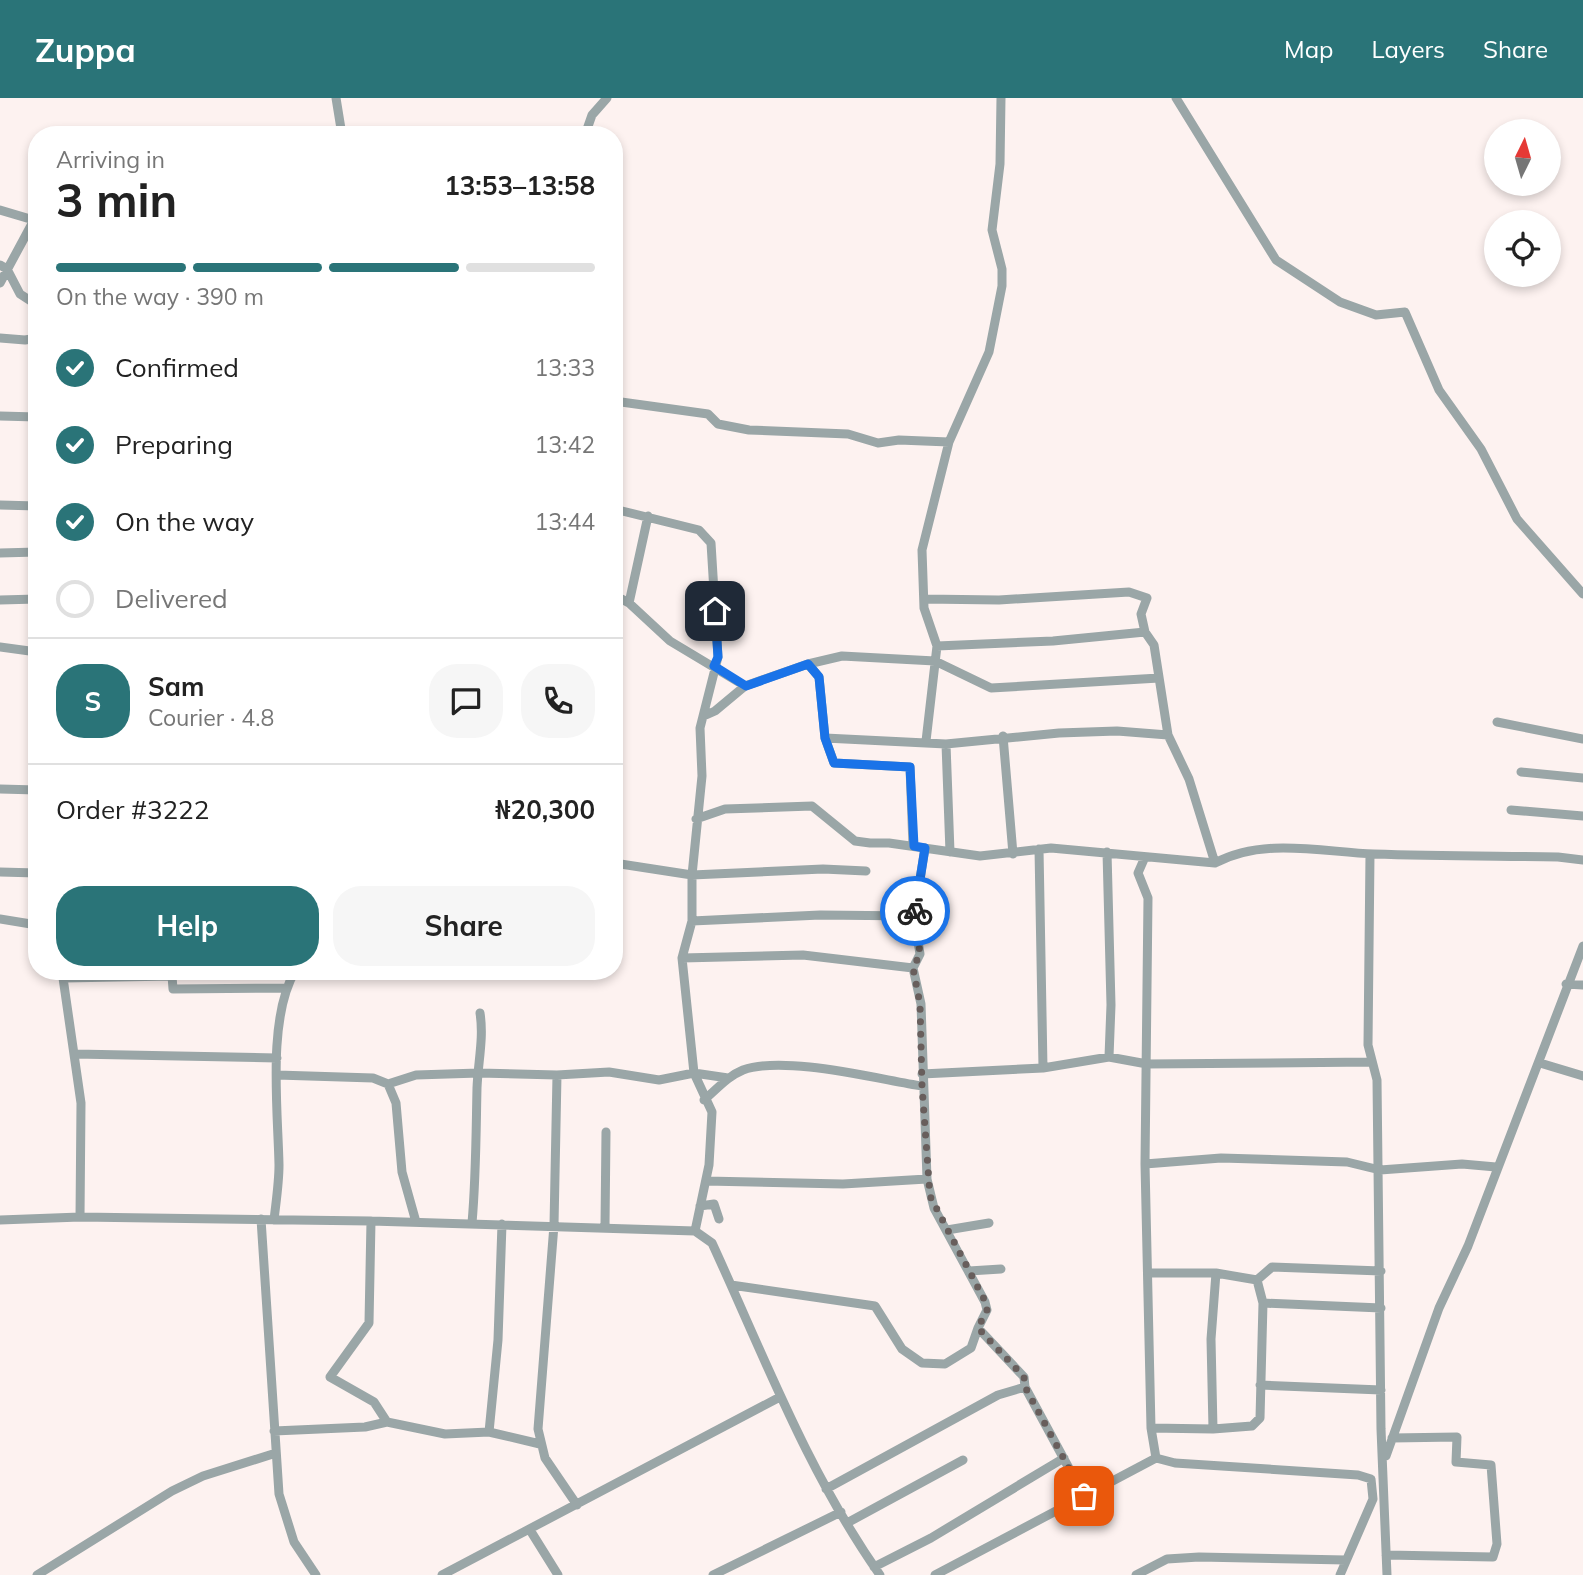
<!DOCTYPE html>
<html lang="en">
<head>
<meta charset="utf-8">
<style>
	:root { --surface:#fff; --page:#f6f6f6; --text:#222; --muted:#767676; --line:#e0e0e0; --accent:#2a7478 }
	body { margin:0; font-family:Mulish,sans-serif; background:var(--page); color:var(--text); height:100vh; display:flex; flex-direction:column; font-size:26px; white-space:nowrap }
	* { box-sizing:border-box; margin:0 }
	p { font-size:23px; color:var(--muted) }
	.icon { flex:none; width:38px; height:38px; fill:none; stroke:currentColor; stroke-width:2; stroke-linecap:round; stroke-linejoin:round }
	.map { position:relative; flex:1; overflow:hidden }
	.drawer { position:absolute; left:28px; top:28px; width:595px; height:854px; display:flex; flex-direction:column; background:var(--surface); border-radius:28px; box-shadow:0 4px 10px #0003 }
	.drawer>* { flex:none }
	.needle { width:46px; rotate:5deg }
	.buttons { position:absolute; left:1484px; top:21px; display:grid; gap:14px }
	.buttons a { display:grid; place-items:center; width:77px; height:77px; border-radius:50%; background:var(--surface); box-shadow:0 4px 10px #0003; font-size:35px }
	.pin { position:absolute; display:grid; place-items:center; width:60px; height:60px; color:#fff; margin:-30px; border-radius:14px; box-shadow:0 4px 10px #0006 }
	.courier { position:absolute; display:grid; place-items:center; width:70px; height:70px; margin:-35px; border:5px solid #1a73e8; border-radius:50%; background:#fff; color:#222; box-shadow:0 2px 9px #0007 }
	.summary em { font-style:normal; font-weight:700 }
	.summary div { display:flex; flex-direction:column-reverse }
	.summary { display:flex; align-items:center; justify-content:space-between; height:119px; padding:0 28px }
	h1 { font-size:46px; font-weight:700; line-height:52px }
	.bar { display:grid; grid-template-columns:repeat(4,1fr); gap:10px 7px; align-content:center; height:84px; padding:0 28px }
	.bar i { height:9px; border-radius:5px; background:var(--line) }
	.bar .selected { background:var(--accent) }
	.bar p { grid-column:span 4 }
	.line { display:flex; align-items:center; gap:18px; padding:0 28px; border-top:2px solid var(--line) }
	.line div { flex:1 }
	.round { display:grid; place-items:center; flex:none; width:74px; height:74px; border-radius:28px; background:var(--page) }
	ol { padding:0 28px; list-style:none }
	li { display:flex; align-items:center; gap:21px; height:77px }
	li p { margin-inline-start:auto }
	li .icon { padding:7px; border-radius:50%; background:var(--accent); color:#fff; stroke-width:4 }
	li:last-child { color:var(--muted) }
	li i { width:38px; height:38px; border:4px solid var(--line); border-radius:50% }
	.cta { display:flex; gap:14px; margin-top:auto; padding:14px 28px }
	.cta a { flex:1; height:80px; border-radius:28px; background:var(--accent); color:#fff; font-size:28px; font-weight:700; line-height:80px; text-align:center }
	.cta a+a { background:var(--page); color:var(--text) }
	header { display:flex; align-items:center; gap:42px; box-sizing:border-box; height:98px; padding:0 35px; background:var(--accent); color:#fff }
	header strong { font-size:33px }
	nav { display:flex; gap:38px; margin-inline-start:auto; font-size:24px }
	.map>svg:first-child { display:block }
</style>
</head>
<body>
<header>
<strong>Zuppa</strong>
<nav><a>Map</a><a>Layers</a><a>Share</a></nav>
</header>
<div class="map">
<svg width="1583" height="1477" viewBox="0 0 1583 1477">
	<rect width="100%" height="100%" fill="#fdf2f0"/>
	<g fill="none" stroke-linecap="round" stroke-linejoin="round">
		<!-- street -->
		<path stroke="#9aa6a7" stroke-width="9" d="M 336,0 L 342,37
			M 1176,0 L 1276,162 L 1340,204 L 1376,217 L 1405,214 L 1439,292 L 1481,351 L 1517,421 L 1583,496
			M 585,37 L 592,17 L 607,0
			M 0,112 L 37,123
			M 0,167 L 7,171 L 20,196 L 37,207
			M 0,185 L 34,122
			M 0,240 L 25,242 L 37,240
			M 614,303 L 708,316 L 718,326 L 749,332 L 848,336 L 878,345 L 899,342 L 949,344
			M 0,318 L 37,319
			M 0,407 L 37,408
			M 614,411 L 699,432 L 711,445 L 718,559 L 700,630 L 702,678 L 692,777 L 692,823 L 682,860 L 694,975 L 712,1014 L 709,1067 L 695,1133
			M 0,455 L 37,454
			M 614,497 L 629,505 L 670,543 L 745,588
			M 924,501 L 999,502 L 1129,494 L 1147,500 L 1141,516 L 1145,534 L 1154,547 L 1168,637 L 1189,681 L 1215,765
			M 0,502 L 37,501
			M 629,505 L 648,418
			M 937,548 L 1053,543 L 1145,534
			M 0,549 L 37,554
			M 808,566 L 819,579 L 825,640 L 834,665 L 910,669 L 913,748
			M 706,617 L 715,613 L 745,588 L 808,566 L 842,558 L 935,563 L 991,590 L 1159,580
			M 1497,624 L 1583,641
			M 1003,638 L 1013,756
			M 825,640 L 946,646 L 1059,635 L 1117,633 L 1168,637
			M 926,643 L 937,548 L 924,510 L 922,452 L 949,344 L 989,254 L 1002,188 L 1002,171 L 992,132 L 1000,66 L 1001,0
			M 946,646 L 950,754
			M 1521,674 L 1583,680
			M 0,691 L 37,692
			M 1511,712 L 1583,718
			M 696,721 L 725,711 L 812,708 L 855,743 L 870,745 L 889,745 L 980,758 L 1051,750 L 1215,765 C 1264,739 1322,754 1374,756 C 1436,758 1497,758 1558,759 L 1583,762
			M 925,750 L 914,818 L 920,856 L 913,870 L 921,906 L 927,1081 L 934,1110 L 985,1204 L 987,1212 L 978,1230
			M 1039,751 L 1043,970
			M 1107,754 L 1111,907 L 1109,959
			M 1370,756 L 1368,947 L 1377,982 L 1381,1331 L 1387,1477
			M 1145,759 L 1138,775 L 1148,800 L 1145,1066 L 1151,1330 L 1156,1360 L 1175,1365 L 1358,1377 L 1371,1381 L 1373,1401 L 1340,1477
			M 614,765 L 692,777 L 823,771 L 866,773
			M 0,774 L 37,775
			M 0,821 L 37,827
			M 692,823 L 820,817 L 914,818
			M 682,860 L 803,857 L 913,870
			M 62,873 L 81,1005 L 80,1119
			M 64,880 L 172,878 L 173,891 L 285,890
			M 1566,886 L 1583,887
			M 75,956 L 277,960
			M 1540,965 L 1583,978
			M 922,976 L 1043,970 L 1109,959 L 1147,966 L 1372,964
			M 277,977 L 373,980 L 388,986 L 396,1005 L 402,1074 L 416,1124
			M 557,977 L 554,1127 L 538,1331 L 545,1360 L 577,1407
			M 388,986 L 416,977 L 479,975 L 557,977 L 609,974 L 659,982 L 694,975 L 728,980
			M 704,1002 C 717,991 728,978 743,972 C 784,957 877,981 922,988
			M 1145,1066 L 1221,1060 L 1347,1064 L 1380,1072 L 1462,1066 L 1496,1069
			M 706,1083 L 843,1086 L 927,1081
			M 700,1108 L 714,1106 L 719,1121
			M 261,1121 L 279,1396 L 294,1444 L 316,1477
			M 0,1122 L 80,1119 L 371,1123 L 695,1133 L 712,1145 C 764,1258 808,1375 880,1477
			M 274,1122 C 276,1104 279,1085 279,1067 C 278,1013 267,921 295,873
			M 371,1123 L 369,1225 L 330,1279 L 374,1304 L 387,1324
			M 472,1125 C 476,1080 476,1036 477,990 C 478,964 484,940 480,915
			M 605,1128 L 606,1034
			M 947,1132 L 989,1125
			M 969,1173 L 1001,1171
			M 1149,1175 L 1216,1175 L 1257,1182 L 1272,1169 L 1381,1173
			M 731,1187 L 875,1208 L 902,1251 L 922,1265 L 945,1266 L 971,1250 L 978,1230 L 1024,1279 L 1025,1289
			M 1263,1205 L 1381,1210
			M 1260,1287 L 1381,1292
			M 1151,1330 L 1213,1331 L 1211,1241 L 1216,1175
			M 1213,1331 L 1252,1328 L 1260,1320 L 1263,1205 L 1257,1182
			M 274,1333 L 365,1329 L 387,1324 L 445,1336 L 489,1334 L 540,1346
			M 489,1334 L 498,1242 L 502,1126
			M 1386,1358 L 1439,1210 L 1468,1148 L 1583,848
			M 826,1391 L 998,1297 L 1025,1289 L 1084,1398
			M 847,1425 L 963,1362
			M 530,1432 L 558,1477
			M 1386,1457 L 1493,1459 L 1497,1446 L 1491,1367 L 1456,1364 L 1457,1339 L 1392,1340
			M 874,1469 L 931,1440 L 1064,1360
			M 37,1477 L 172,1393 L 203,1378 L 276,1355
			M 442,1477 L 780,1299
			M 713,1477 L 841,1414
			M 935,1477 L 1156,1360
			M 1136,1477 L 1167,1461 L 1199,1459 L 1346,1462"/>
	</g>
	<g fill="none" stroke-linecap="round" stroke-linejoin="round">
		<!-- done -->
		<path stroke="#685e5c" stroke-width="7" stroke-dasharray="0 12.6" d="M 915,813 L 920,856 L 913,870 L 920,906 L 922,988 L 930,1098 L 985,1203 L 987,1212 L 978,1230 L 1024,1279 L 1025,1289 L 1084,1398"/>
		<!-- route -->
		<path stroke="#1a73e8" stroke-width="9" d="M 715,513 L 718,559 L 714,568 L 746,588 L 808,566 L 819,579 L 825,640 L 834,665 L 910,669 L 914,748 L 925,750 L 915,813"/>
	</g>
</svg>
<div class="buttons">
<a><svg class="needle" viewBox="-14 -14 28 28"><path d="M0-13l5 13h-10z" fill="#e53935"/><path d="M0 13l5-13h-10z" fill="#767676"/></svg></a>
<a><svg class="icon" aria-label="locate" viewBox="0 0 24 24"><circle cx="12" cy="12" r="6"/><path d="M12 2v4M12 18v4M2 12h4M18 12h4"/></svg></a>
</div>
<div class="pin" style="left:1084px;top:1398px;background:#ea580c"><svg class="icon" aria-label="bag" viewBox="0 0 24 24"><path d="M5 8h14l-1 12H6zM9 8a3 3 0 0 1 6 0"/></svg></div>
<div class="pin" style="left:715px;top:513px;background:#1f2937"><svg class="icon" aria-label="home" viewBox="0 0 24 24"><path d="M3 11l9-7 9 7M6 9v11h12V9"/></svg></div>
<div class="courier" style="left:915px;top:813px"><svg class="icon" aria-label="bike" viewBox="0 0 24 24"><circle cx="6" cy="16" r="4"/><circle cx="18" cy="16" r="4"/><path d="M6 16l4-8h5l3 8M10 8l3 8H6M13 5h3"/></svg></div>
<section class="drawer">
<div class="summary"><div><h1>3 min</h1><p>Arriving in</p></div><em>13:53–13:58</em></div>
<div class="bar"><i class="selected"></i><i class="selected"></i><i class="selected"></i><i></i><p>On the way · 390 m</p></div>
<ol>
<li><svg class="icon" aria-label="check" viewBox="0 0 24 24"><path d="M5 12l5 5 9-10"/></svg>Confirmed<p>13:33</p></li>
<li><svg class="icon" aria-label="check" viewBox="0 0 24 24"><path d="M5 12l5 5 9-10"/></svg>Preparing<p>13:42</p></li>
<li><svg class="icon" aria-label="check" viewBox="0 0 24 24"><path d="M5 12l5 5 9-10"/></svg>On the way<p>13:44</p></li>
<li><i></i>Delivered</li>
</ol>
<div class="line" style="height:126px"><b class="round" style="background:var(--accent);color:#fff">S</b><div><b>Sam</b><p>Courier · 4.8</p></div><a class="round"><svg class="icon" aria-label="chat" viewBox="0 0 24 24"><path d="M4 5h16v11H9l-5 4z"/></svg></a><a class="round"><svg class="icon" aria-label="phone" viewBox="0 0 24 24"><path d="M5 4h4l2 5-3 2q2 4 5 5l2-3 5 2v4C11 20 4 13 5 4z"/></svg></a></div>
<div class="line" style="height:91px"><div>Order #3222</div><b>₦20,300</b></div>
<div class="cta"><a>Help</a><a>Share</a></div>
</section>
</div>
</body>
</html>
